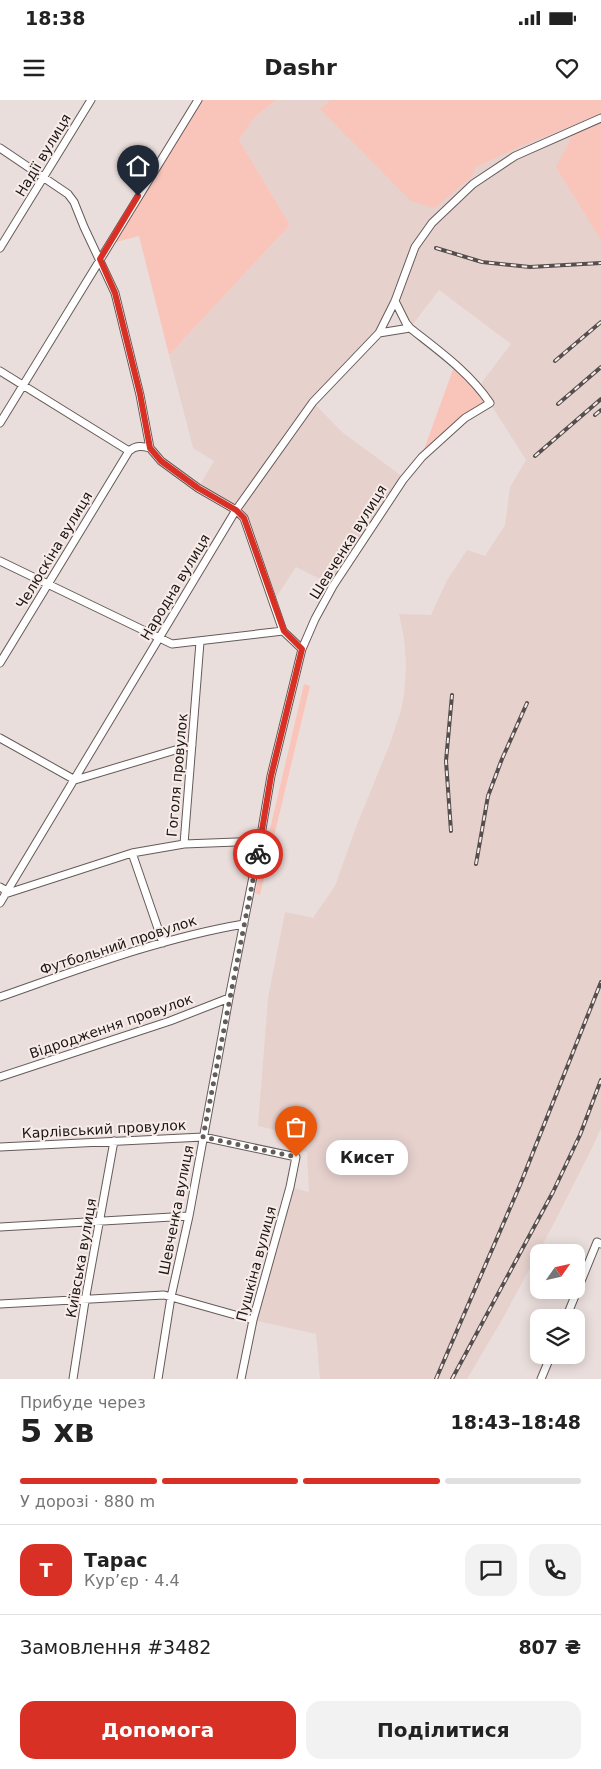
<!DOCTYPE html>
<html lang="uk">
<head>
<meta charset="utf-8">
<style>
	:root { --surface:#fff; --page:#f2f2f2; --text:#222; --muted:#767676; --line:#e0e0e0; --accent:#d93025 }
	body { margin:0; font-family:"DejaVu Sans",sans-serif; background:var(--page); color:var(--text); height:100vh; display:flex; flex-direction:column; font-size:19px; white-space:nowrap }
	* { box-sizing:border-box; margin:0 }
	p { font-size:16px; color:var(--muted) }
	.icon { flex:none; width:28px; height:28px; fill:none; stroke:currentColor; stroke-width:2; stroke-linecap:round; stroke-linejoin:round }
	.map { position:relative; height:1279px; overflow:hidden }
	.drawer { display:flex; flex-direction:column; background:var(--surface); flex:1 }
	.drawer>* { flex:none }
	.needle { width:32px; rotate:56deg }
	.fabs { position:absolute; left:530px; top:1144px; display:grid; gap:10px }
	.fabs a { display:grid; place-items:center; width:55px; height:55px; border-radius:10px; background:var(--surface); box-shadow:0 2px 12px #0003; font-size:25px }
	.pin { position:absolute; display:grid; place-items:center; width:42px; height:42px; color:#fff; margin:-51px -21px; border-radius:50% 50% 50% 0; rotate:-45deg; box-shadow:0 0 5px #0007 }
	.pin .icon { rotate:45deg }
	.courier { position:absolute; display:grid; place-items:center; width:50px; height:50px; margin:-25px; border:4px solid #d93025; border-radius:50%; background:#fff; color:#222; box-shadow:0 1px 6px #0007 }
	.bubble { position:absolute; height:35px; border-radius:15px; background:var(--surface); box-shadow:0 2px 12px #0003; font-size:16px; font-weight:800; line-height:35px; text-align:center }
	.headline em { font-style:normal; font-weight:800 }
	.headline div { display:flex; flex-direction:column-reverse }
	.headline { display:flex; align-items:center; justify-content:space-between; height:85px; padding:0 20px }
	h1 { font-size:32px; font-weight:800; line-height:38px }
	.bar { display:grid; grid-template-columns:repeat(4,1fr); gap:8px 5px; align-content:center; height:60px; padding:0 20px }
	.bar i { height:6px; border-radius:4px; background:var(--line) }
	.bar .active { background:var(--accent) }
	.bar p { grid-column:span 4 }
	.line { display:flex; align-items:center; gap:12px; padding:0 20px; border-top:1px solid var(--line) }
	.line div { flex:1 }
	.round { display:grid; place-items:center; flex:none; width:52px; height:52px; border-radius:15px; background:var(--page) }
	.button { display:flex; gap:10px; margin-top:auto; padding:10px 20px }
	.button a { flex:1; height:58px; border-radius:15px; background:var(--accent); color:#fff; font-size:20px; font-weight:800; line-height:58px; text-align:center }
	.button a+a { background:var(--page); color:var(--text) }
	.status { display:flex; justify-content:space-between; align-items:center; height:35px; padding:0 25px; background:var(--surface); direction:ltr }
	.status svg { height:14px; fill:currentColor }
	header { display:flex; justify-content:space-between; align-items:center; height:65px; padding:0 20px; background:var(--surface); font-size:22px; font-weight:800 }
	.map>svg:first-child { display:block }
</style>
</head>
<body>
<div class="status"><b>18:38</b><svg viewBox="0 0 49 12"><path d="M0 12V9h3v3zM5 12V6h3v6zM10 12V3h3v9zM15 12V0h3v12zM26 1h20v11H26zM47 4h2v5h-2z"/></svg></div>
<header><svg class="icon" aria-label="menu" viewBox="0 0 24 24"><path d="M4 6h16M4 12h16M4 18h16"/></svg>Dashr<svg class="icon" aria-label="heart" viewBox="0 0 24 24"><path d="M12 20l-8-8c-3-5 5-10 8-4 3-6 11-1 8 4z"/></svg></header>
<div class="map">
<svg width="601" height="1279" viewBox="0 0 601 1279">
	<rect width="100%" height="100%" fill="#eadedc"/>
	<!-- built -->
	<path fill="#e6d1cd" d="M 276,0 L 601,0 L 601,1028 L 591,1050 L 552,1127 L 502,1220 L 467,1279 L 320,1279 L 316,1234 L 253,1220 L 290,1087 L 309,1092 L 307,1052 L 299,1051 L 299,1035 L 258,1026 L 268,898 L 285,812 L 314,818 L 314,816 L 335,786 L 356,727 L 389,646 L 401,610 L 404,595 L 406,565 L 404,538 L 399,514 L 431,515 L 447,480 L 467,450 L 485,456 L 505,425 L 510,387 L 526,360 L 479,286 L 511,244 L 439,190 L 410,228 L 396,202 L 379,233 L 313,302 L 342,332 L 403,377 L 361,437 L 332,485 L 296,467 L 273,502 L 244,418 L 198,388 L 214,361 L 193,348 L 169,255 L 290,125 L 239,40 L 254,18 Z"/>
	<!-- green -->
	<path fill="#f9c5ba" d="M 198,0 L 276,0 L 254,18 L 239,40 L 290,125 L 169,255 L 139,136 L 109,144 Z
		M 331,0 L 601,0 L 601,140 L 556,67 L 579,23 L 523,45 L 476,67 L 471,77 L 435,108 L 411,101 L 320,9 Z
		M 455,264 L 490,303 L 422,355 Z
		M 304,584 L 310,586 L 260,795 L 255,793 Z"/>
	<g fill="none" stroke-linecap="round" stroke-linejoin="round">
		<!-- minor casing -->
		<g stroke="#655b59" stroke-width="9">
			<path id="minor" d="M 0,48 L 68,94 L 74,102 L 84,127 L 115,193 L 140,295 L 150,348 L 161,361 L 198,388 L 236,410 L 244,418 L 283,531 L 302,549
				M 0,148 L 91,0
				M 395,201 L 406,223 L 410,228
				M 0,271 L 129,351 C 136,345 142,346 150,348
				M 0,323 L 198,0
				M 0,461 L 172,544 L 283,531
				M 0,563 L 129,351
				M 0,638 L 75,680 L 192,645
				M 184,744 L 260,741
				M 132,753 L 163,843
				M 0,787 L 7,791
				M 5,794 L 132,753 L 184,744 L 200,542
				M 0,803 L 236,410 L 313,302 L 379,233 L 395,201 L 415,147 L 432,123 L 473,84 L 515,56 L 601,18
				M 0,897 C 80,869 161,838 244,824
				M 0,977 L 170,921 L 229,898
				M 0,1047 L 203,1037 L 296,1057 L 290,1087 L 253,1220 L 241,1279
				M 0,1127 L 189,1116
				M 0,1204 L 164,1195 L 253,1220
				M 566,1218 L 597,1142 L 601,1144
				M 73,1279 L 85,1201 L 114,1041
				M 158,1279 L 171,1197 L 189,1116 L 229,898 L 260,741 L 271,676 L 302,549 L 315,519 L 333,486 L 403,380 L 422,357 L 465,318 L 490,303 C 469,272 439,251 410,228 L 379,233
				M 541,1279 L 551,1255"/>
		</g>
		<!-- minor -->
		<use href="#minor" stroke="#fff" stroke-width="7"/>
		<!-- rail casing -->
		<g stroke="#544e4d" stroke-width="4">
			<path id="rail" d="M 436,148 L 482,162 L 530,167 L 601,163
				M 555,261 L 601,222
				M 558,304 L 601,267
				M 595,315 L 601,310
				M 535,356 L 601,299
				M 451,731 L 446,661 L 452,595
				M 476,764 L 488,696 L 502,659 L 527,603
				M 436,1279 L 520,1085 L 601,882
				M 452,1279 L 553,1092 L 580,1035 L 601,980"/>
		</g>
		<!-- rail -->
		<use href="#rail" stroke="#f8ece9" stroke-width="2" stroke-dasharray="5.5" stroke-linecap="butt"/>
	</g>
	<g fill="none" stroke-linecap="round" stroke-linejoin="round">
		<!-- done -->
		<path stroke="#635d5b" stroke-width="5" stroke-dasharray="0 9" d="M 258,754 L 203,1037 L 296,1057"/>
		<!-- route -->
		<path stroke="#d93025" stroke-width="6" d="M 138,96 L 100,159 L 115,193 L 140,294 L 150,348 L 161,361 L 198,388 L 236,410 L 244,418 L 284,531 L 302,549 L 271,676 L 258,754"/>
	</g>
	<g text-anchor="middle" stroke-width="4" stroke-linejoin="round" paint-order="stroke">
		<!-- street labels -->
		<g font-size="14" fill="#1b1716" stroke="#f8ece9">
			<text transform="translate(43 55) rotate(-59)" y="5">Надії вулиця</text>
			<text transform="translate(348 442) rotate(-58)" y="5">Шевченка вулиця</text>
			<text transform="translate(54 450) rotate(-59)" y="5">Челюскіна вулиця</text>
			<text transform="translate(175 487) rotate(-59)" y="5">Народна вулиця</text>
			<text transform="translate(177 675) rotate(-85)" y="5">Гоголя провулок</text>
			<text transform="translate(118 845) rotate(-18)" y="5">Футбольний провулок</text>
			<text transform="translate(111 926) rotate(-19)" y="5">Відродження провулок</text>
			<text transform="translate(104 1029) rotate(-3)" y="5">Карлівський провулок</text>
			<text transform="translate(176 1110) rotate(-79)" y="5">Шевченка вулиця</text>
			<text transform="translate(81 1158) rotate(-80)" y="5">Київська вулиця</text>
			<text transform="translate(256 1164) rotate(-75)" y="5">Пушкіна вулиця</text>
		</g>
	</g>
</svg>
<div class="fabs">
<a><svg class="needle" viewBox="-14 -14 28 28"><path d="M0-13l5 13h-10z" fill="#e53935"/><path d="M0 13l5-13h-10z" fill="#767676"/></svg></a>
<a><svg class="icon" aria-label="layers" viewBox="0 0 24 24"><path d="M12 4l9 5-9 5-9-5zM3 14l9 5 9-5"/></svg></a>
</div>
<div class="pin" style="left:296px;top:1057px;background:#ea580c"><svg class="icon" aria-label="bag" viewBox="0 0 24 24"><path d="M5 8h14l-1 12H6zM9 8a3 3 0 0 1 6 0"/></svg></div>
<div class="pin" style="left:138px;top:96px;background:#1f2937"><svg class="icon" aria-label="home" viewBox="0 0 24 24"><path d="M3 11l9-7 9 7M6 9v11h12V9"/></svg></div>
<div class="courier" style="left:258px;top:754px"><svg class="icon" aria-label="bike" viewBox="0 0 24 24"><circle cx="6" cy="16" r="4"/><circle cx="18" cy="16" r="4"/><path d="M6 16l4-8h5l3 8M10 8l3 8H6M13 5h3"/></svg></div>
<div class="bubble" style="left:326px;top:1040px;width:82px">Кисет</div>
</div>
<section class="drawer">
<div class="headline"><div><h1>5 хв</h1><p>Прибуде через</p></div><em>18:43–18:48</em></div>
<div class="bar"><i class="active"></i><i class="active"></i><i class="active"></i><i></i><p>У дорозі · 880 m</p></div>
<div class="line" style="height:90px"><b class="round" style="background:var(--accent);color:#fff">Т</b><div><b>Тарас</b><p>Кур’єр · 4.4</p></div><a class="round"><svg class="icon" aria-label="chat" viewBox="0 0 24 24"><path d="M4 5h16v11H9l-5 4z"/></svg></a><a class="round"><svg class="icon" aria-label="phone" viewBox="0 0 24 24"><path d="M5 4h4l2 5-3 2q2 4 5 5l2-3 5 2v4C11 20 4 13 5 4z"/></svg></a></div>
<div class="line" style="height:65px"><div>Замовлення #3482</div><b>807 ₴</b></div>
<div class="button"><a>Допомога</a><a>Поділитися</a></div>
</section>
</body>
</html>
